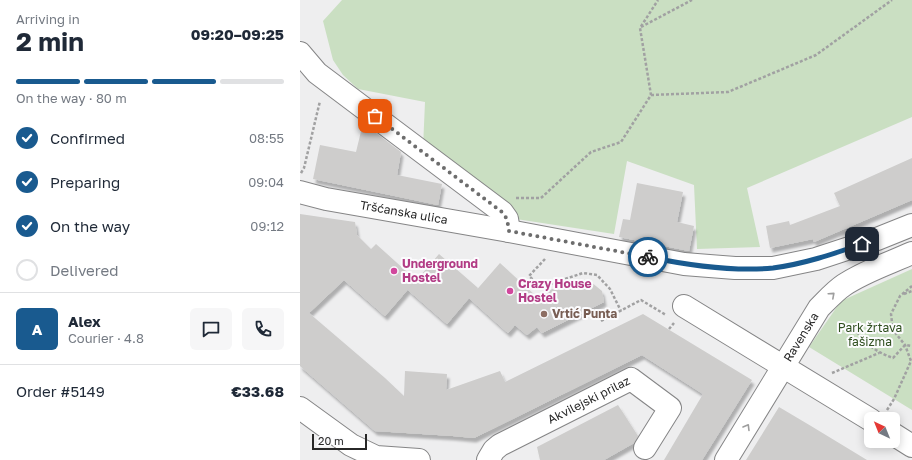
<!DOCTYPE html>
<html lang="en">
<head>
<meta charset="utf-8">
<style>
	:root { --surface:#fff; --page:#f6f6f7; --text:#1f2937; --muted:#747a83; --line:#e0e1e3; --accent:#195a8f }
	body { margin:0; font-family:"Golos Text",sans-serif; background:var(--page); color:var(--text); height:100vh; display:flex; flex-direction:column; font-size:15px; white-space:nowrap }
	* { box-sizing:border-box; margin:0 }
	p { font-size:13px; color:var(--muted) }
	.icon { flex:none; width:22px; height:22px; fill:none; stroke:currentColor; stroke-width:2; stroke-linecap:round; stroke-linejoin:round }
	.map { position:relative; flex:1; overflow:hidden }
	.details { display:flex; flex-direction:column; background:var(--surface); width:300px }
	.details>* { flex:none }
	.needle { width:26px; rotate:317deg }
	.fabs { position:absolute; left:564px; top:412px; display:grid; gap:8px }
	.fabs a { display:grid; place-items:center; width:36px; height:36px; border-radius:6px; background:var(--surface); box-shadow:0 2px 10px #0003; font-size:20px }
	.scale { position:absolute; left:12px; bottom:10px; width:55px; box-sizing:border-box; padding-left:4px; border:2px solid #272727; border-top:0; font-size:11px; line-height:14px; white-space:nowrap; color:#272727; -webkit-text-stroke:3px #fbfbfd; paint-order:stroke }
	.pin { position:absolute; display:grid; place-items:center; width:34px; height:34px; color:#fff; margin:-17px; border-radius:8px; box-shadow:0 2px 6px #0006 }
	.courier { position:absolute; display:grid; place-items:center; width:40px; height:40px; margin:-20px; border:3px solid #195a8f; border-radius:50%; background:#fff; color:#222; box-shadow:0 1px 5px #0007 }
	.overview em { font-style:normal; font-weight:700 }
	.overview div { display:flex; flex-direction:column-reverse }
	.overview { display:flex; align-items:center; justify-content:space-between; height:68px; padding:0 16px }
	h1 { font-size:26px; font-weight:700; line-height:30px }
	.bar { display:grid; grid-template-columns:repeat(4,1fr); gap:6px 4px; align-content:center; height:48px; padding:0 16px }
	.bar i { height:5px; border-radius:3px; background:var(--line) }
	.bar .selected { background:var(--accent) }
	.bar p { grid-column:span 4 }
	.line { display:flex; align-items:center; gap:10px; padding:0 16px; border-top:1px solid var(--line) }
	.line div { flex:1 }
	.round { display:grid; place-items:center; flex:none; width:42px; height:42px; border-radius:6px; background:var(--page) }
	ol { padding:0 16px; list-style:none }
	li { display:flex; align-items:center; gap:12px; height:44px }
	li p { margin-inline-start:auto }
	li .icon { padding:4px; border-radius:50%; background:var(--accent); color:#fff; stroke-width:4 }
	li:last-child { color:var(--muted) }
	li i { width:22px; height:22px; border:2px solid var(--line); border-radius:50% }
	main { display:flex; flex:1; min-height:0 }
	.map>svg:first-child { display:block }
</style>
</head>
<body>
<main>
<section class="details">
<div class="overview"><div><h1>2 min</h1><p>Arriving in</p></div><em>09:20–09:25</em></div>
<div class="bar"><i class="selected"></i><i class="selected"></i><i class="selected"></i><i></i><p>On the way · 80 m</p></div>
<ol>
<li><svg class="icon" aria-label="check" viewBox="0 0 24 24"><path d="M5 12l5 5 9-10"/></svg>Confirmed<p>08:55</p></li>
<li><svg class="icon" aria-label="check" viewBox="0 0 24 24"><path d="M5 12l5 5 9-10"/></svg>Preparing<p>09:04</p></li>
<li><svg class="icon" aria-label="check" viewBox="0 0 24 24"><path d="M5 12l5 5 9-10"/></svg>On the way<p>09:12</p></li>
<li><i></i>Delivered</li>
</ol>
<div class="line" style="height:72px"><b class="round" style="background:var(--accent);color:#fff">A</b><div><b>Alex</b><p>Courier · 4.8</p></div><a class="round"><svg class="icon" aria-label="chat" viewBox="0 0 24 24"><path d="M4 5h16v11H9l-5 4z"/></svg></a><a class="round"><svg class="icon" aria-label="phone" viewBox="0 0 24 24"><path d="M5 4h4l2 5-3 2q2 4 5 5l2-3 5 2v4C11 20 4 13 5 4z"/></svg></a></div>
<div class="line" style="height:52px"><div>Order #5149</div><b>€33.68</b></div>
</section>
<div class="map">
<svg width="612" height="460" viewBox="0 0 612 460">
	<defs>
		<filter id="shadow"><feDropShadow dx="2.5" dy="4.5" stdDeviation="1" flood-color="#0004"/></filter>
	</defs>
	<rect width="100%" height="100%" fill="#eeeeef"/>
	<!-- green -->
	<path fill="#cadfc2" d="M 42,0 L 612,0 L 612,117 L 447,188 L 460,247 L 397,249 L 394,185 L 327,161 L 314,234 L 216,219 L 123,148 L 125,102 L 58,89 L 43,75 L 33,60 L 23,21 Z
		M 612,269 L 612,410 L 509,347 L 541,301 Z"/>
	<!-- building -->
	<path fill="#cecdcc" filter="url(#shadow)" d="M 63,123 L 101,152 L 97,175 L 142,184 L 138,205 L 13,179 L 20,145 L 56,152 Z
		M 612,158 L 612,200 L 514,242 L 513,239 L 470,248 L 466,226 L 489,221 L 490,225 L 540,206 L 534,193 Z
		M 337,183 L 383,192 L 377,222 L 394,226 L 389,251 L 319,237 L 323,219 L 330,220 Z
		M 0,214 L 55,222 L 57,235 L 71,249 L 76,244 L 116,280 L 85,316 L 44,280 L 9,313 L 85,378 L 104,396 L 105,371 L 147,374 L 146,390 L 200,371 L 205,382 L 343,314 L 452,380 L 402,460 L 364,460 L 403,394 L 342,355 L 174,438 L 153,436 L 75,431 L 0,366 Z
		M 139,254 L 178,288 L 173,294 L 200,263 L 236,296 L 264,284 L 265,287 L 281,280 L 291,282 L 302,291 L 304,302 L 242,333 L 237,327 L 227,335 L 215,325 L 208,333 L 169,298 L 147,324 L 108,290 Z
		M 318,405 L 338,436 L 334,443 L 304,460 L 240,460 L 237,447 Z
		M 479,407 L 511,426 L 567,460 L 446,460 Z"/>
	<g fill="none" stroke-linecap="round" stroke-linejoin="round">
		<!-- minor casing -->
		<g stroke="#858586" stroke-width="24">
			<g id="minor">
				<path d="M 0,53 L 17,73 L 202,212 L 207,219 L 209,231"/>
				<path d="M 384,306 L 571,420"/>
				<path d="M 0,408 L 51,445 L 76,457 L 119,460"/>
				<path d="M 593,434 L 612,446"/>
				<path id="s1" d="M 188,460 L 194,450 L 200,445 L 331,379 L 370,408 L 345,448"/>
				<path id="s2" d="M 426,460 L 519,308 C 527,300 535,291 544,285 C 565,271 590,263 612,253"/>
			</g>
		</g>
		<!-- major casing -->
		<g stroke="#858586" stroke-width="24">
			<g id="major">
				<path id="s3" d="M 0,192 L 26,199 L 209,231 L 384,264 L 435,268 L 473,268 L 516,259 L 577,239 L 612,225"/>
			</g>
		</g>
		<!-- path -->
		<path stroke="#a1a1a2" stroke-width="2.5" stroke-dasharray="3 2" stroke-linecap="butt" d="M 341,27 L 392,0
			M 351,95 L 428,92 L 516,55 L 592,0
			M 1,173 L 4,168 L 20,101
			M 216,198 L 241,198 L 291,152 L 321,142 L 351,95 L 340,28 L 358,0
			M 245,259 L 229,276 L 241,287 L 283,273 L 297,275 L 310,289 L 321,311
			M 604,294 L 612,291
			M 301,321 L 341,300 L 366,315
			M 554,328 C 566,344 574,351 593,358 L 605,345 L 612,346
			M 369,329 L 374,323
			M 532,373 L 579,353
			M 587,410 L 594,399 L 611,361 L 605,345 L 593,330 L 591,314 L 600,296 L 612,286"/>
		<!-- minor -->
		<use href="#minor" stroke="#fff" stroke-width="22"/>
		<!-- major -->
		<use href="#major" stroke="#fff" stroke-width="22"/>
	</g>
	<!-- one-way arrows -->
	<defs><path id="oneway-chevron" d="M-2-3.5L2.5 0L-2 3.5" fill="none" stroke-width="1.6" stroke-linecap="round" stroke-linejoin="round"/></defs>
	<g stroke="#9e9e9e">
		<use href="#oneway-chevron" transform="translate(532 295) rotate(-42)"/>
		<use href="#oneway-chevron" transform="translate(447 427) rotate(-59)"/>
	</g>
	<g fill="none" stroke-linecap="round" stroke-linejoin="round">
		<!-- done -->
		<path stroke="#6d6d6d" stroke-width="4" stroke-dasharray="0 7.2" d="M 75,116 L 202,212 L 207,219 L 209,231 L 348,257"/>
		<!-- route -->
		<path stroke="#195a8f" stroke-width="5" d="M 348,257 C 387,265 433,272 473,268 C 504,264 533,254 562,244"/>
	</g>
	<!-- markers -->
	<g fill="#d1479c" stroke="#fbfbfd" stroke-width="1.5">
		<circle cx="94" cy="271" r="4"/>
		<circle cx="210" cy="291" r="4"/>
	</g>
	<circle fill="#8d6e63" stroke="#fbfbfd" stroke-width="1.5" cx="244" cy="314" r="4"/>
	<g text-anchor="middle" stroke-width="4" stroke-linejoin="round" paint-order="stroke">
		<!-- street labels -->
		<g font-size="12" fill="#272727" stroke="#fbfbfd">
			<text dy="4" stroke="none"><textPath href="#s3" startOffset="106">Tršćanska ulica</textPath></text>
			<text dy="4" stroke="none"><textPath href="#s2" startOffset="144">Ravenska</textPath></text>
			<text dy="4" stroke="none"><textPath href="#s1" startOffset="119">Akvilejski prilaz</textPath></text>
		</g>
		<!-- hotel labels -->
		<g font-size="12" font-weight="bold" fill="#b23c85" stroke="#fbfbfd" text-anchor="start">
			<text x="102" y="268">Underground<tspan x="102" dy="14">Hostel</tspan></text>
			<text x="218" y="288">Crazy House<tspan x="218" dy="14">Hostel</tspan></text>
		</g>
		<!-- education labels -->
		<g font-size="12" font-weight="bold" fill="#785e54" stroke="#fbfbfd" text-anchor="start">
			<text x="252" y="318">Vrtić Punta</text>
		</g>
		<!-- park labels -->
		<g font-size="12" fill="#304f20" stroke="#fbfbfd">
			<text x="570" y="332">Park žrtava<tspan x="570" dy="14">fašizma</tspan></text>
		</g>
	</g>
</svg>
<div class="fabs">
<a><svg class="needle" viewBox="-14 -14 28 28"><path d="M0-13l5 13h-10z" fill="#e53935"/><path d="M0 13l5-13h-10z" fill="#747a83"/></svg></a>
</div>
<div class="scale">20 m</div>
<div class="pin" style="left:75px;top:116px;background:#ea580c"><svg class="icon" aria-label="bag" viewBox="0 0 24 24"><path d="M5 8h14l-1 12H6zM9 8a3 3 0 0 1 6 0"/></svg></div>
<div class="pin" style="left:562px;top:244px;background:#1f2937"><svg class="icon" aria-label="home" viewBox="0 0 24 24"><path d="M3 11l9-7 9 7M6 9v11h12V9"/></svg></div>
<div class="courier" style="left:348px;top:257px"><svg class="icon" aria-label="bike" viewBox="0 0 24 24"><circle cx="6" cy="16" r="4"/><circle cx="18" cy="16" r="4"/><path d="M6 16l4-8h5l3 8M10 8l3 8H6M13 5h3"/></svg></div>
</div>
</main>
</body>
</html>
